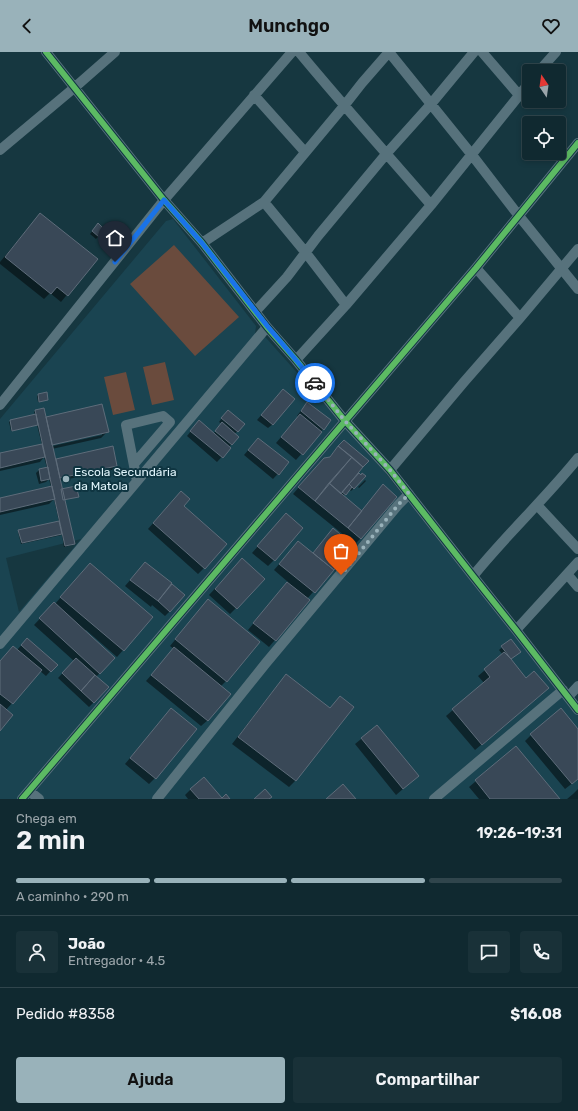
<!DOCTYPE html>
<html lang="pt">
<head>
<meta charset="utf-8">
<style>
	:root { --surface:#102930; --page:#193138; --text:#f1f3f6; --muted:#9ca6ab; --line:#30454c; --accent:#99b2ba }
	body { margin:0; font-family:Rubik,sans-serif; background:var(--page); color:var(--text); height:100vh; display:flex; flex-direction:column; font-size:15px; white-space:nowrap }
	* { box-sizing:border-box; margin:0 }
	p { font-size:13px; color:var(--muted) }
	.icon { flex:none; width:22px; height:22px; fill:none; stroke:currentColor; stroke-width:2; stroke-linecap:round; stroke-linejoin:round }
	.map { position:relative; height:747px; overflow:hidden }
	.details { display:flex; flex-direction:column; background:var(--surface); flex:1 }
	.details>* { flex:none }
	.needle { width:26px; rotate:347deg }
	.buttons { position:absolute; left:522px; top:12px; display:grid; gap:8px }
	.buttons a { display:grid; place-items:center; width:44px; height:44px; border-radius:4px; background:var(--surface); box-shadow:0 2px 6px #0003,0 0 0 1px var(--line); font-size:20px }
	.pin { position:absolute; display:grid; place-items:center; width:34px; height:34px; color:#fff; margin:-41px -17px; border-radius:50% 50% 50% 0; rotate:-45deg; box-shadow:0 0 4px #0007 }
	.pin .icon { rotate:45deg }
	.courier { position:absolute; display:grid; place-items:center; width:40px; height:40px; margin:-20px; border:3px solid #1a73e8; border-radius:50%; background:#fff; color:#222; box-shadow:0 1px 5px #0007 }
	.head em { font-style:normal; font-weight:600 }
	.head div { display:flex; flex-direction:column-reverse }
	.head { display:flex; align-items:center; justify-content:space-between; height:68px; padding:0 16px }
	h1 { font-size:26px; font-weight:600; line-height:30px }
	.bar { display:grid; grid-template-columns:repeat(4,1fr); gap:6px 4px; align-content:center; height:48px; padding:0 16px }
	.bar i { height:5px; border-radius:3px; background:var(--line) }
	.bar .selected { background:var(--accent) }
	.bar p { grid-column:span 4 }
	.line { display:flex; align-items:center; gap:10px; padding:0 16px; border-top:1px solid var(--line) }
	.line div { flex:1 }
	.round { display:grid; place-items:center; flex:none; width:42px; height:42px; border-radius:4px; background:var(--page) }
	.primary-button { display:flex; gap:8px; margin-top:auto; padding:8px 16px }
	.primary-button a { flex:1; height:46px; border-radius:4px; background:var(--accent); color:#111; font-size:16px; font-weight:600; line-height:46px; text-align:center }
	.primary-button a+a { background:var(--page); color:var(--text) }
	header { display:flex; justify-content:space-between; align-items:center; height:52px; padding:0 16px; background:var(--accent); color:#111; font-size:18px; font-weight:600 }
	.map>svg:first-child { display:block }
</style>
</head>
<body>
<header><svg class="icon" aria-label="back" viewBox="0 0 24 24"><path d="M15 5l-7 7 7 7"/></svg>Munchgo<svg class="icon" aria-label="heart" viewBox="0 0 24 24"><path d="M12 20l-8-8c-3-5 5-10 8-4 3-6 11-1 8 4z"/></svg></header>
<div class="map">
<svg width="578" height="747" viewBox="0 0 578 747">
	<rect width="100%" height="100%" fill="#163740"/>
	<!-- built -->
	<path fill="#1a4451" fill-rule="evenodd" d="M 173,167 L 256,274 L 255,282 L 259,278 L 376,409 L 578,664 L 578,747 L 0,747 L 0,367 L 166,169 ZM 81,487 L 19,560 L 6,506 Z"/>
	<!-- green -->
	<path fill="#6a4b3d" d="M 174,193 L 239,265 L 195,304 L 130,232 Z
		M 165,310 L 174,348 L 152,353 L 143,315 Z
		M 126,320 L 135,358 L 113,363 L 104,325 Z"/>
	<!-- shadow -->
	<path fill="#0007" fill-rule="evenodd" d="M 40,162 L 96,207 L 61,250 L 50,241 L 44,247 L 0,212 L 0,210 Z
		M 98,173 L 104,178 L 96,187 L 90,182 Z
		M 283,338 L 273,372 L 268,376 L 257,368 Z
		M 38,343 L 47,348 L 38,350 L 37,344 Z
		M 303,356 L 323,377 L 296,408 L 276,391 L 298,365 L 297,364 Z
		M 35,359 L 45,366 L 107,380 L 101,386 L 52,397 L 55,409 L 56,408 L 112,396 L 116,413 L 112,418 L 59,429 L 61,438 L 76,445 L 64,448 L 73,492 L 72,493 L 64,495 L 62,483 L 21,492 L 18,480 L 19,479 L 59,470 L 54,447 L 49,452 L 0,463 L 0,447 L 51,435 L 49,427 L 46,430 L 39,432 L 36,421 L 39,418 L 47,416 L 44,405 L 40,410 L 0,419 L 0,402 L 42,393 L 37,373 L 11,379 L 9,370 L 10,369 L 35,363 L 34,360 ZM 102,381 L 102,383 L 48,395 L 47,393 Z
		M 225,362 L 238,379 L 234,382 L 238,385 L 229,395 L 230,396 L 217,410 L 187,384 L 195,374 L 213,382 L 222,372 L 219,370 Z
		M 254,391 L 288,411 L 273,427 L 244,403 Z
		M 339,393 L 356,425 L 354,436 L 351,439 L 349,437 L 343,444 L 361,486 L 355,492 L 293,442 L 318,413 L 329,406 Z
		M 365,428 L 366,429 L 359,436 L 358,435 Z
		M 175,446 L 183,454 L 204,516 L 198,522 L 148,477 Z
		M 280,469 L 274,508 L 268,514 L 252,501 Z
		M 327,484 L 353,494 L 307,547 L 309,548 L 269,595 L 248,578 L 282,537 L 288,530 L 274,518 L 298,490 L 312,502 Z
		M 145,511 L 161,544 L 170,559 L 165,564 L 152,553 L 151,555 L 125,534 Z
		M 236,514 L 236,556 L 230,562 L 209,543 Z
		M 84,518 L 152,565 L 117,605 L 86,578 L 85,579 L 114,606 L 96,625 L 94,650 L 89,655 L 58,626 L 74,609 L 34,573 L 48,558 L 55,552 Z
		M 202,555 L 226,629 L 221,634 L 208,668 L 201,674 L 146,629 L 174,597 L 170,594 Z
		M 27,587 L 56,613 L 46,624 L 40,619 L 6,658 L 0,678 L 0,610 L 17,598 Z
		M 510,588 L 517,602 L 510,607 L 526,627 L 542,642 L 475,698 L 446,664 L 484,631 L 478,624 L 503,603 L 499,598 Z
		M 280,630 L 329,657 L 353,655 L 295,729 L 289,735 L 232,692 Z
		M 165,664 L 155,726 L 149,732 L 125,712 Z
		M 377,674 L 418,724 L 396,743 L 355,692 Z
		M 578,678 L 578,727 L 565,737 L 525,689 L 531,683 Z
		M 516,695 L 558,747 L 479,747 L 469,735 Z
		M 191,737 L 222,747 L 188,747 L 185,743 Z
		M 578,737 L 578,747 L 567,747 L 573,742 Z"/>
	<!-- building -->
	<path fill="#394857" stroke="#5e6c7a" d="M 40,161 L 98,207 L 68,244 L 57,235 L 51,242 L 5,205 Z
		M 98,171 L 105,178 L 99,185 L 92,179 Z
		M 283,337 L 295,347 L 273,373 L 261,363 Z
		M 47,340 L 48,348 L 39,350 L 38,342 Z
		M 307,350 L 331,368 L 324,378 L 301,359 Z
		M 102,352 L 109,380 L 52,393 L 46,365 Z
		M 44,356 L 75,492 L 65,494 L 35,358 Z
		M 228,358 L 245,372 L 238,380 L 221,366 Z
		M 36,362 L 38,373 L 12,379 L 10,368 Z
		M 300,362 L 322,380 L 303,403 L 281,385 Z
		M 199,368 L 231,396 L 223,406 L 190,379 Z
		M 222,370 L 239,385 L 232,393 L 215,379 Z
		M 258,386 L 289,410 L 279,423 L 248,398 Z
		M 344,388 L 369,409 L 363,415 L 338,394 Z
		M 42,392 L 45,405 L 0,416 L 0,401 Z
		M 113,394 L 117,414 L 60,426 L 56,407 Z
		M 338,394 L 352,405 L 315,449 L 298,435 L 324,406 L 330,405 Z
		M 352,405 L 363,415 L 341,442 L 329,431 Z
		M 48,415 L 50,427 L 41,429 L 39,417 Z
		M 359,421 L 361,423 L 362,421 L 366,424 L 354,437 L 349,432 Z
		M 329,431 L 362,459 L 348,476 L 315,449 Z
		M 349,432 L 352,435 L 346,443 L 342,440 Z
		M 383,432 L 397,445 L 361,487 L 348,476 Z
		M 52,434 L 55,447 L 0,460 L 0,446 Z
		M 76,434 L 79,445 L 63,448 L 61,437 Z
		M 181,439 L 190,447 L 184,454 L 227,492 L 205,517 L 153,471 Z
		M 286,461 L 303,476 L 275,509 L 257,494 Z
		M 59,469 L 62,482 L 22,491 L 18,478 Z
		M 333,476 L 354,494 L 334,518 L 313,501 Z
		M 298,489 L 334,518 L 315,541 L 279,512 Z
		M 242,506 L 265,527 L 237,557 L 215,537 Z
		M 145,510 L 172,531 L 158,549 L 130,528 Z
		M 90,511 L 153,565 L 124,599 L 60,545 Z
		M 287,530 L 310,548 L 276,589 L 253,571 Z
		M 172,532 L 185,543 L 170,560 L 158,549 Z
		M 208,547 L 260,590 L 227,630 L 175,587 Z
		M 54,550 L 115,606 L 100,622 L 39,566 Z
		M 27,586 L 58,613 L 51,620 L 21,593 Z
		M 511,587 L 521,600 L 511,607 L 501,594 Z
		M 13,594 L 42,618 L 13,652 L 0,642 L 0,609 Z
		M 174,595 L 231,642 L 208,669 L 151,623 Z
		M 504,600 L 511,607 L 526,626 L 534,619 L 549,636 L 482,693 L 452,657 L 490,625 L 484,617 Z
		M 76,606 L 95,623 L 81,639 L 62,621 Z
		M 286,622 L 330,656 L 340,644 L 354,655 L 296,729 L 238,685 Z
		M 95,623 L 109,635 L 94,651 L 81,639 Z
		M 0,652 L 13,663 L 0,679 Z
		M 171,656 L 197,677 L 156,727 L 130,706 Z
		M 561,656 L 578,677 L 578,727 L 572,732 L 530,682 Z
		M 377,673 L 419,724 L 403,737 L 361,686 Z
		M 516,694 L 560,747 L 490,747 L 475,728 Z
		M 204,725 L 222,746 L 226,742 L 230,747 L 199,747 L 190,737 Z
		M 343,732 L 356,747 L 326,747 Z
		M 265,737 L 272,745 L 269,747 L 254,747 Z"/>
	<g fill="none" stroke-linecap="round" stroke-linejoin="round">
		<!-- minor -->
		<path stroke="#57727c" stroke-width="10" d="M 46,0 L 164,148 L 202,191 L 267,275 L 296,308 L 345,369 L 390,418 L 473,524 L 516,578 L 578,658
			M 299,0 C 342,52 387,102 431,153
			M 389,0 L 472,103 L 519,164 L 578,237
			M 482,0 L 519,43
			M 539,19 L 556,0
			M 254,43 L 305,100
			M 0,98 L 74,36 L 115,0
			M 264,150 L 306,201 L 346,253
			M 202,191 L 264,150 L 344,54 L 362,31 L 389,0
			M 476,216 L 520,266
			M 256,259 L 287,225 L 318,184 L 387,101 L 431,52 L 474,0
			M 296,308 L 346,253 L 431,153 L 529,31
			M 0,353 L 164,148 L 292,0
			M 134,412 L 170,370 L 163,364 L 126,373 L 137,429
			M 390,418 L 464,330 L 520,266 L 578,197
			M 537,453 L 578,497
			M 567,522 L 578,535
			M 473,524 C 506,483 545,447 578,406
			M 516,578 L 578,510
			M 0,592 L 267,275
			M 568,645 L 578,634
			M 29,739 L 39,747
			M 22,747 L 476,216 L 578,91
			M 157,747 L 266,611 L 398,453 L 409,442
			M 434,747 L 563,638"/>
		<!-- cycleway casing -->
		<g stroke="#0f3541" stroke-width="8">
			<path id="cycleway" d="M 46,0 L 164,148 L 202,191 L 267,275 L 296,308 L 345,369 L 390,418 L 473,524 L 516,578 L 578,658
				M 22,747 L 476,216 L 578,91"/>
		</g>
		<!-- cycleway -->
		<use href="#cycleway" stroke="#5cba63" stroke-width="6"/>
	</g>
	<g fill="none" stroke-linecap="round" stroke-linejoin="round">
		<!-- done -->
		<path stroke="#99b2ba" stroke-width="4" stroke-dasharray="0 7.2" d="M 315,331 L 345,369 L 390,418 L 409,442 L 398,453 L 341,523"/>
		<!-- route -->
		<path stroke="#1a73e8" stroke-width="5" d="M 115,210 L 164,148 L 202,191 L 268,275 L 296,308 L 315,331"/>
	</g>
	<!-- markers -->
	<circle fill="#99b2ba" stroke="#0f3541" stroke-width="1.5" cx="66" cy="427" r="4"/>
	<g text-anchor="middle" stroke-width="4" stroke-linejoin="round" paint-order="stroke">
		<!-- poi labels -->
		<g font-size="12" fill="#e0f4fb" stroke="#0f3541" text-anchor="start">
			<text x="74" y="424">Escola Secundária<tspan x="74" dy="14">da Matola</tspan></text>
		</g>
	</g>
</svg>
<div class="buttons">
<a><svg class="needle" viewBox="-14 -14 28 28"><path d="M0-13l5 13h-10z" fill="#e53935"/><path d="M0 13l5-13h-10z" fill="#9ca6ab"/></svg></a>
<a><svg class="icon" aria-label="locate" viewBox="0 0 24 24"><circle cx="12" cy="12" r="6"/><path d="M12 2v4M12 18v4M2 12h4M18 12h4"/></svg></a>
</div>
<div class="pin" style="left:341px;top:523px;background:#ea580c"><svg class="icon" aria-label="bag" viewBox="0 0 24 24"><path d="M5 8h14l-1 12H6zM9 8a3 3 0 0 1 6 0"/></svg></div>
<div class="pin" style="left:115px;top:210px;background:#1f2937"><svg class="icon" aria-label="home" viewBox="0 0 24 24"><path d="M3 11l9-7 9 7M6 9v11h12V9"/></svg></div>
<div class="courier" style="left:315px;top:331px"><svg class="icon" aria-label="car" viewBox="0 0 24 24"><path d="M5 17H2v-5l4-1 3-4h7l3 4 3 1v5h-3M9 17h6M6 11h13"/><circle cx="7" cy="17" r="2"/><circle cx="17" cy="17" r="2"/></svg></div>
</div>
<section class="details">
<div class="head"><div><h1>2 min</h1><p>Chega em</p></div><em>19:26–19:31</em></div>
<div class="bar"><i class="selected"></i><i class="selected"></i><i class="selected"></i><i></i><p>A caminho · 290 m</p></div>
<div class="line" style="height:72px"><a class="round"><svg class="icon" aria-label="person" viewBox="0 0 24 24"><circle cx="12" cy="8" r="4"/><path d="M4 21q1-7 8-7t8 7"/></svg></a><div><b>João</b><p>Entregador · 4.5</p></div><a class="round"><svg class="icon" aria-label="chat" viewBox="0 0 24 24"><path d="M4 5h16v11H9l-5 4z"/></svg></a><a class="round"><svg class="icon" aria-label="phone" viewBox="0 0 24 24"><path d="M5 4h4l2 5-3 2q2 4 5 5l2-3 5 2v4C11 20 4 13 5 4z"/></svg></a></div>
<div class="line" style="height:52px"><div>Pedido #8358</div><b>$16.08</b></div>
<div class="primary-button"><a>Ajuda</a><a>Compartilhar</a></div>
</section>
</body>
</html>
